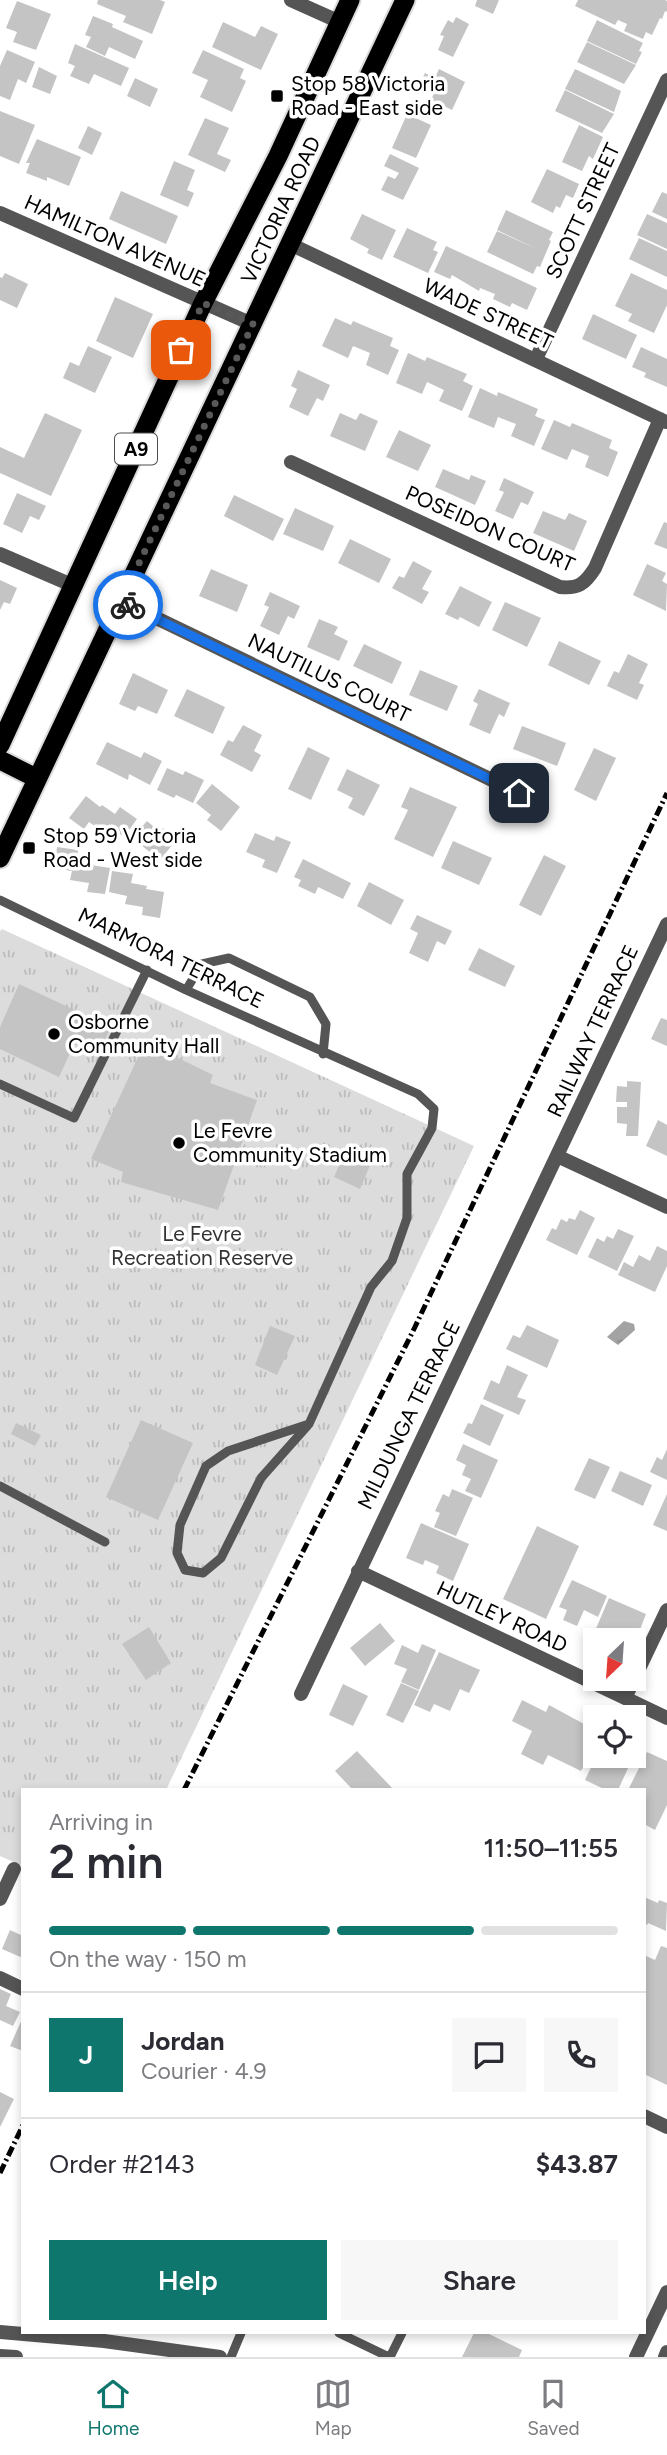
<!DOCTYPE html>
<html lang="en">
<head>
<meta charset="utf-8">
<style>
	:root { --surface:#fff; --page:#f7f7f7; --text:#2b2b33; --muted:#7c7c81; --line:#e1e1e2; --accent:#0f766e }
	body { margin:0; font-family:Figtree,sans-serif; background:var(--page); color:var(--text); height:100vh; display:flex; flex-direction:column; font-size:26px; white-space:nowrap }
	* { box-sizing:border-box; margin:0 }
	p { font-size:23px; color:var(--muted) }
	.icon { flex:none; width:38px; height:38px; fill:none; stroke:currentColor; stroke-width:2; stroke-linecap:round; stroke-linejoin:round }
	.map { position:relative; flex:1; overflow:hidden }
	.panel { position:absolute; left:21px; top:1788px; width:625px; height:546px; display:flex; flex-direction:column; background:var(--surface); border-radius:0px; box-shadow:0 4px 10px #0003 }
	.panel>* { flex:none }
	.needle { width:46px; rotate:205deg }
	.fabs { position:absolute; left:583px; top:1628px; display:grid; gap:14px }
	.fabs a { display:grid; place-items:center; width:63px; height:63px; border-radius:0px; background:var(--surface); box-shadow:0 4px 10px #0003; font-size:35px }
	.pin { position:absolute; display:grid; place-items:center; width:60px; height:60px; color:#fff; margin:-30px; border-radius:14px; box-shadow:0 4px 10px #0006 }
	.courier { position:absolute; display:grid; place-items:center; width:70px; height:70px; margin:-35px; border:5px solid #1a73e8; border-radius:50%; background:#fff; color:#222; box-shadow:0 2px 9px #0007 }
	.overview em { font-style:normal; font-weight:600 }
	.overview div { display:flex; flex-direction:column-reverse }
	.overview { display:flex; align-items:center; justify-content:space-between; height:119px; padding:0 28px }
	h1 { font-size:46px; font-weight:600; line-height:52px }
	.bar { display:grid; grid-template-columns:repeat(4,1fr); gap:10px 7px; align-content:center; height:84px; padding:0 28px }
	.bar i { height:9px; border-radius:5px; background:var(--line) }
	.bar .current { background:var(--accent) }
	.bar p { grid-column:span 4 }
	.line { display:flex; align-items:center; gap:18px; padding:0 28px; border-top:2px solid var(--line) }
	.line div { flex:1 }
	.round { display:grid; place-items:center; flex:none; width:74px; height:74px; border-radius:0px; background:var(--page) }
	.cta { display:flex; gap:14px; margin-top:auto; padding:14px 28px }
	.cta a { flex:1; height:80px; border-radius:0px; background:var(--accent); color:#fff; font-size:28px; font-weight:600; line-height:80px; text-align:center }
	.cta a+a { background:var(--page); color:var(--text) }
	.menu { display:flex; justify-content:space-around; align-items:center; height:98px; border-top:2px solid var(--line); background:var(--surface); font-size:19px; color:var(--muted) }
	.menu a { display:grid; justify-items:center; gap:4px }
	.menu .current { color:var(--accent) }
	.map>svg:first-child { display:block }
</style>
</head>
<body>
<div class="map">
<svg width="667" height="2357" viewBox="0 0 667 2357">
	<defs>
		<pattern id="park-tufts" width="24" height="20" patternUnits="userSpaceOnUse" patternTransform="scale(1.75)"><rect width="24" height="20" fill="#dcdcdc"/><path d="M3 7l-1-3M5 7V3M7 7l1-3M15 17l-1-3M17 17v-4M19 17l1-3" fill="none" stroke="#bbb"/></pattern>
		<pattern id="water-ripples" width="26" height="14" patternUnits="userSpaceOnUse" patternTransform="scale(1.75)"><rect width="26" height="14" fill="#a3a3a3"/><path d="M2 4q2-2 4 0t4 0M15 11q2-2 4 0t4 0" fill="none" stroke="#8b8b8b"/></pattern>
	</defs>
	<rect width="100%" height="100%" fill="#fff"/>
	<!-- park -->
	<path fill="url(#park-tufts)" d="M 2,929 L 474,1146 L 166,1790 L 23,1790 L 23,1866 L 0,1856 L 0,931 Z"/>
	<!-- water -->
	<path fill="url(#water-ripples)" d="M 624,1321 L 634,1324 L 635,1330 L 618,1345 L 607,1337 Z"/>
	<!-- building -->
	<path fill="#c4c4c4" d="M 98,0 L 160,0 L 165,2 L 152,34 L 123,22 L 126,16 L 97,4 Z
		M 477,0 L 499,0 L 493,14 L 475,6 Z
		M 578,0 L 665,0 L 667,1 L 667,12 L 665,11 L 662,19 L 660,18 L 652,35 L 646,32 L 643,39 L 624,31 L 627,24 L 618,20 L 615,25 L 575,6 Z
		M 17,1 L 51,14 L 36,50 L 13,42 L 17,32 L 6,28 Z
		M 93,16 L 113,24 L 112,27 L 143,41 L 135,59 L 109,47 L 105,56 L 86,47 L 91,37 L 85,35 Z
		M 456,17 L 469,24 L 453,57 L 438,50 L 444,36 L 440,35 L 448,20 L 453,23 Z
		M 597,20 L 643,43 L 639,51 L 642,52 L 636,64 L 587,41 Z
		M 223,22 L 255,37 L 261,26 L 278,34 L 261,70 L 212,47 Z
		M 587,42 L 636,65 L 624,84 L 577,62 Z
		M 75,44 L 129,68 L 121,86 L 94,74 L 89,84 L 70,76 L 75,66 L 68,63 Z
		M 7,50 L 35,62 L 26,83 L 18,79 L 10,100 L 0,96 L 0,66 Z
		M 203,50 L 244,69 L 240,78 L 246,81 L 232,112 L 200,97 L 208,80 L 192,73 Z
		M 39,67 L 57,76 L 50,94 L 32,87 Z
		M 439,69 L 465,82 L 452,110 L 431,100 L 434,93 L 419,85 L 425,73 L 435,78 Z
		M 575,69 L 621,91 L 614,112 L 565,89 Z
		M 135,78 L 158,89 L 150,107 L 127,96 Z
		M 565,90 L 614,114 L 602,133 L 555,111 Z
		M 0,111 L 35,125 L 19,164 L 0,156 Z
		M 407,114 L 431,125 L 416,158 L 392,148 Z
		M 205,118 L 229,128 L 217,154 L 231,160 L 225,172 L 188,155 Z
		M 579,125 L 603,137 L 593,159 L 589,156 L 582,171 L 562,162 Z
		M 88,126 L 102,133 L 92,155 L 78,148 Z
		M 37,139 L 81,157 L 69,186 L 47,177 L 47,181 L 26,173 L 30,163 L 26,163 Z
		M 390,154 L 419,168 L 403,200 L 381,190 L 388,176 L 395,179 L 399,173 L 384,166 Z
		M 174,161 L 195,170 L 187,190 L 194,193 L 188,207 L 160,195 Z
		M 547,169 L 579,184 L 573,198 L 566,195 L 560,208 L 556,206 L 553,213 L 531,202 Z
		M 121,191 L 178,216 L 166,244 L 109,219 Z
		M 662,192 L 667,194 L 667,219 L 652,212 Z
		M 506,210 L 553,232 L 549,240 L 551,241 L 540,267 L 537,266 L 533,274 L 487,252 L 497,231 L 537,249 L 497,230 Z
		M 362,214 L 396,230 L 382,260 L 367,253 L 369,249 L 350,239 Z
		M 647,214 L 667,223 L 667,249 L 637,235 Z
		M 407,228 L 437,242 L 433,250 L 438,252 L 428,273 L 393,257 Z
		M 639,238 L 667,251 L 667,277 L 629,259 Z
		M 446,246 L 537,288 L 527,310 L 512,303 L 510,307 L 493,299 L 495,294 L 480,288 L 479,291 L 452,275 L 450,279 L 434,272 Z
		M 5,273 L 28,284 L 17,308 L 0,300 L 0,277 L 2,278 Z
		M 631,273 L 667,290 L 667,305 L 654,333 L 628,321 L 632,314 L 615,306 Z
		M 115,297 L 153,314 L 133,358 L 96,341 Z
		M 593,314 L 637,335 L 626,359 L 582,339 Z
		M 335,318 L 351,325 L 353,321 L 393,338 L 390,346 L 399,350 L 388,375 L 366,365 L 370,353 L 353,346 L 348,358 L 322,346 Z
		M 88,346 L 112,357 L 95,393 L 63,378 L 70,362 L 79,366 Z
		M 641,347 L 667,359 L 667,387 L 644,377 L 646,373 L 632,367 Z
		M 408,353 L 425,361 L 427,357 L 467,374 L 463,381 L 473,386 L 462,411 L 439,401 L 444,390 L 427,382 L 422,394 L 396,383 Z
		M 298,370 L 330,385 L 323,401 L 317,398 L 308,416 L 289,407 L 297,389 L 291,386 Z
		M 480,388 L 497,396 L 498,392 L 538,409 L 535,416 L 545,420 L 534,446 L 511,436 L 516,424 L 498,417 L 494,428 L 468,417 Z
		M 45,413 L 82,430 L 51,496 L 0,473 L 0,447 L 24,458 Z
		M 340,413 L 356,420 L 360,413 L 378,421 L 365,451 L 330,436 Z
		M 554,420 L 570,427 L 572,423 L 612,440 L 609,448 L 618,452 L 608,477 L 585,467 L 589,456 L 572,449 L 567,460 L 541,449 Z
		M 399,430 L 431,445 L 418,471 L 386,457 Z
		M 443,469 L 469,480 L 471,475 L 486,481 L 475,505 L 435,487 Z
		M 504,478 L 534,492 L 528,505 L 521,502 L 513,519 L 495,511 L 504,492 L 499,490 Z
		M 17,493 L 46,506 L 39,520 L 30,516 L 22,533 L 3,524 Z
		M 234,495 L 284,519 L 273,541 L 224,516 Z
		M 295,508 L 334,526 L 323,551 L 283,534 Z
		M 543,511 L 565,520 L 569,513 L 587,521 L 574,551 L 533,533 Z
		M 664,522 L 667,523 L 667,549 L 654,544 Z
		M 350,539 L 391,559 L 379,583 L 338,563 Z
		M 413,561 L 432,571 L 422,589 L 429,592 L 422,604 L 392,588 L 399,576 L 404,578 Z
		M 647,564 L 666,573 L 662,581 L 667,584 L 666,611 L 633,595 Z
		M 211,569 L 248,585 L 237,612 L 199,596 Z
		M 0,580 L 17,588 L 10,604 L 4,602 L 0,610 Z
		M 460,586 L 492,602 L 479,627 L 460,617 L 458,620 L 445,614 Z
		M 270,592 L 300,606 L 294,619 L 288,616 L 279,635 L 260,626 L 269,607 L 264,605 Z
		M 505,602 L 541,618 L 527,647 L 492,630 Z
		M 319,619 L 338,627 L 334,634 L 348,641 L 339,661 L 307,647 Z
		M 559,641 L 601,661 L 589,685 L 548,665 Z
		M 364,644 L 402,662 L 392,684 L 353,666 Z
		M 628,654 L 648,664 L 639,683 L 644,685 L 637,700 L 607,686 L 614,671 L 619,673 Z
		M 420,670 L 458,686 L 447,711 L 409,695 Z
		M 133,673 L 168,690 L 157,714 L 138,706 L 135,711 L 119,704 Z
		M 187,689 L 225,707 L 213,734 L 174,716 Z
		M 479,689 L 510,703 L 504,717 L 499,714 L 490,734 L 469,725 L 478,704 L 473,701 Z
		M 243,725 L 262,735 L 254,751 L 261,755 L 252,772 L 220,755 L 228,740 L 233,742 Z
		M 522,726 L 566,743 L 557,766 L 513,749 Z
		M 107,742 L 141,758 L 144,752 L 162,761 L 150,785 L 129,774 L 128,780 L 96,764 Z
		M 308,747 L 330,758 L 311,800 L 288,789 Z
		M 594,748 L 616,758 L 596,801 L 574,790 Z
		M 167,768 L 183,775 L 185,771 L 204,780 L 193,803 L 176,795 L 174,798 L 157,790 Z
		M 347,769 L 380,785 L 364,816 L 348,808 L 353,798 L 337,790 Z
		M 212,784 L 240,807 L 221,831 L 207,820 L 211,815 L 196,803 Z
		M 410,787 L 457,807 L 433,857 L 394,839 L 408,810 L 401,807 Z
		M 86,796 L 100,807 L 102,805 L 115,814 L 120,807 L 137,819 L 124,837 L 109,826 L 104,833 L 89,822 L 84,829 L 69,818 Z
		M 147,821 L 160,832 L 163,828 L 177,839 L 160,860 L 132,838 Z
		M 255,833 L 274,841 L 276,836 L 291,842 L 277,873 L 262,867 L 265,860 L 246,852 Z
		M 453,841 L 492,858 L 479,885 L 441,868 Z
		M 57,847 L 78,850 L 77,859 L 92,862 L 91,865 L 110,868 L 105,894 L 87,892 L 89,883 L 70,880 L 72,871 L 54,868 Z
		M 544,855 L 566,866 L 541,916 L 519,905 Z
		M 303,859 L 351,883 L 343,899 L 318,887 L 315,894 L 298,886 L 301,880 L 294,877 Z
		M 112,871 L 133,874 L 131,883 L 147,886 L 146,889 L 164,892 L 160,918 L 142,915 L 143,907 L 125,904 L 127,896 L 109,892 Z
		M 369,882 L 404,900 L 391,925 L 357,906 Z
		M 417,915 L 452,931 L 445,945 L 437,941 L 428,962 L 409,953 L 418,933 L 410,929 Z
		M 479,948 L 515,966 L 505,987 L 468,970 Z
		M 19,984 L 111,1027 L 100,1051 L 76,1040 L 59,1077 L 0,1049 L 0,1027 Z
		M 661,1018 L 667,1020 L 667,1046 L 651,1039 Z
		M 145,1042 L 213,1075 L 210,1083 L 257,1100 L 218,1210 L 121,1182 L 123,1172 L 91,1159 Z
		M 627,1081 L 641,1082 L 638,1136 L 626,1136 L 627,1124 L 617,1123 L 617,1107 L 627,1107 L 627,1102 L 616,1102 L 617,1086 L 627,1087 Z
		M 658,1120 L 667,1125 L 667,1156 L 646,1146 Z
		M 348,1145 L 374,1156 L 360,1189 L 334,1177 Z
		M 580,1210 L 595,1218 L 577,1255 L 546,1240 L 552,1228 L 556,1230 L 561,1219 L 567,1222 L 569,1218 L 575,1220 Z
		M 618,1229 L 634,1236 L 617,1271 L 588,1257 L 597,1238 L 604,1242 L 607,1236 L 613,1239 Z
		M 657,1246 L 667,1251 L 667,1266 L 655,1292 L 618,1275 L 624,1262 L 633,1267 L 639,1255 L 650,1261 Z
		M 527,1325 L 559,1340 L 547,1368 L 506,1349 L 513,1335 L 520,1338 Z
		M 270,1326 L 295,1336 L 277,1375 L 255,1365 Z
		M 507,1365 L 528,1375 L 517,1397 L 526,1400 L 519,1415 L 483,1399 L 491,1380 L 499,1384 Z
		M 481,1404 L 504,1415 L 490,1446 L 463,1433 L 468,1423 L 472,1424 Z
		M 141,1420 L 193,1443 L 158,1520 L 106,1497 Z
		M 16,1423 L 41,1435 L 35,1446 L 11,1434 Z
		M 463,1444 L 498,1460 L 481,1498 L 465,1491 L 471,1479 L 462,1475 L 466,1465 L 456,1460 Z
		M 667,1449 L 667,1480 L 650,1472 L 657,1457 L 662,1460 Z
		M 589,1458 L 610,1467 L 595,1499 L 574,1490 Z
		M 620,1471 L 652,1485 L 643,1506 L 611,1491 Z
		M 452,1489 L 473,1498 L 456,1536 L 434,1527 L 440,1513 L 435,1511 L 443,1494 L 449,1497 Z
		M 667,1494 L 667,1531 L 653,1525 Z
		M 421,1523 L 469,1544 L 453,1581 L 436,1573 L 439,1566 L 425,1560 L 423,1565 L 406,1558 Z
		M 537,1526 L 579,1546 L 546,1619 L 503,1599 Z
		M 572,1580 L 607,1596 L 598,1617 L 584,1610 L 577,1626 L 563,1620 L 567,1610 L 559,1607 Z
		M 609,1598 L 646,1614 L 634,1645 L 634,1640 L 605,1640 L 607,1636 L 595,1631 Z
		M 380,1623 L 395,1641 L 365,1666 L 350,1648 Z
		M 149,1627 L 171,1663 L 146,1680 L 122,1644 Z
		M 422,1644 L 436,1650 L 419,1690 L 401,1682 L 407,1669 L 394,1664 L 402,1645 L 418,1653 Z
		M 439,1652 L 480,1670 L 469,1693 L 460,1689 L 450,1711 L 434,1704 L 430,1712 L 414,1705 Z
		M 401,1683 L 419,1691 L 403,1723 L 386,1715 Z
		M 343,1684 L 368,1696 L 353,1726 L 329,1715 Z
		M 522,1700 L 546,1712 L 549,1705 L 595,1730 L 583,1759 L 587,1761 L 581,1771 L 548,1755 L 543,1765 L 521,1754 L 532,1731 L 512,1721 Z
		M 357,1751 L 375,1770 L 394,1790 L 353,1790 L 335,1771 Z
		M 647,1752 L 667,1761 L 667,1805 L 655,1830 L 644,1824 L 644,1790 L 628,1790 Z
		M 597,1755 L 620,1755 L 617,1760 L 629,1766 L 618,1790 L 606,1790 L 585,1780 Z
		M 644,1897 L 658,1903 L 659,1900 L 667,1903 L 666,1931 L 648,1923 L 647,1925 L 644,1924 Z
		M 10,1930 L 23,1936 L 23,1958 L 2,1949 Z
		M 661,1946 L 667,1948 L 667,2085 L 644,2074 L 644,1955 L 655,1960 Z
		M 0,1989 L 11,1994 L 6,2006 L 20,2012 L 13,2026 L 0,2020 Z
		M 23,2017 L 23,2051 L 10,2046 Z
		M 0,2092 L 14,2099 L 0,2127 Z
		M 474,2333 L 487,2333 L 522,2350 L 519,2357 L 462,2357 Z"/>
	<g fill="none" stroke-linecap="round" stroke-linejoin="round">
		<!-- trunk casing -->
		<g stroke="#dbdbdb" stroke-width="23">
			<path id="trunk" d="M 0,745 L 203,303 L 278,156 L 350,0
				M 0,760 L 36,778
				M 0,858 L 405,0"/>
		</g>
		<!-- service -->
		<path stroke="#555" stroke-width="9" d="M 0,900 L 186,990 L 418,1094 L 434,1109 L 432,1128 L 407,1174 L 407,1218 L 392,1261 L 371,1287 L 309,1424 L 261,1478 L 221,1558 L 203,1573 L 185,1570 L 177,1553 L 180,1525 L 206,1466 L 228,1451 L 309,1424
			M 186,990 L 202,964 L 229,958 L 310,997 L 326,1024 L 323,1054
			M 0,1084 L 74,1118 L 147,970
			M 0,1486 L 105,1542
			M 339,2333 L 389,2357
			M 231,2357 L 241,2333
			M 390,2357 L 402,2333"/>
		<!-- minor -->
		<path stroke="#555" stroke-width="14" d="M 291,0 L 340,22
			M 0,213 L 252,324
			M 290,244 L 666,422
			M 536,359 L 667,80
			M 291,462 L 560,587 C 578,589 585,584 595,568 L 660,419
			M 0,554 L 74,586
			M 121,601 L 519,793
			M 557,1156 L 667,1207
			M 358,1571 L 667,1718
			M 301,1694 L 667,924
			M 625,1698 L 667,1610
			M 0,1899 L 14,1869
			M 0,1978 L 23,1989
			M 644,2116 L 667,2127"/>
		<!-- tertiary -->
		<path stroke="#555" stroke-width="14" d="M 0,2332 L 104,2341 L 220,2357
			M 0,2356 L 16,2357
			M 636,2357 L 667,2292
			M 665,2357 L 667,2352"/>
		<!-- trunk -->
		<use href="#trunk" stroke="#000" stroke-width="19"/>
		<!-- rail -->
		<path stroke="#000" stroke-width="5" stroke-dasharray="10 3.5 2 3.5" stroke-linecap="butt" d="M 184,1790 L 414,1329 L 667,793
			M 0,2173 L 23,2125"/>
	</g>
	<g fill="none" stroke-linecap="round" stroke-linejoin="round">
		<!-- done -->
		<path stroke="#595959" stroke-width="7" stroke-dasharray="0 12.6" d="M 128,605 L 121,601 L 253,324 L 203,303 L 181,350"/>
		<!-- route -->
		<path stroke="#1a73e8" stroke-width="9" d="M 128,605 L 519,793"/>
	</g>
	<!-- markers -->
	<g fill="#000" stroke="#fff" stroke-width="2.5">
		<rect x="270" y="89" width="14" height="14" rx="3.5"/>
		<rect x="22" y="841" width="14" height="14" rx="3.5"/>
		<circle cx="54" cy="1034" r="7"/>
		<circle cx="179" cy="1143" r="7"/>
	</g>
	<g text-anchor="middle" stroke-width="7" stroke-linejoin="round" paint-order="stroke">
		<!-- shield labels -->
		<rect fill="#fff" stroke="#4c4c4c" stroke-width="2" x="115" y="433.5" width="42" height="31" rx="5"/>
		<g font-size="19" font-weight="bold" fill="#000">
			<text x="136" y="456">A9</text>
		</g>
		<!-- poi labels -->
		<g font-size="21" fill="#000" stroke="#fff" text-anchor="start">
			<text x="291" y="91">Stop 58 Victoria<tspan x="291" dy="24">Road - East side</tspan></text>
			<text x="43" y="843">Stop 59 Victoria<tspan x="43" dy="24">Road - West side</tspan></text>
			<text x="68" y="1029">Osborne<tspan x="68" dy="24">Community Hall</tspan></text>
			<text x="193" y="1138">Le Fevre<tspan x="193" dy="24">Community Stadium</tspan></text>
		</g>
		<!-- street labels -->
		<g font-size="21" fill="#000" stroke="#fff">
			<text transform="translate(281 210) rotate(-65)" y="7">VICTORIA ROAD</text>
			<text transform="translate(583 211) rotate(-65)" y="7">SCOTT STREET</text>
			<text transform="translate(115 241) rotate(24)" y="7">HAMILTON AVENUE</text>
			<text transform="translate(488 314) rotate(25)" y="7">WADE STREET</text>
			<text transform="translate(490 529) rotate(24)" y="7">POSEIDON COURT</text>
			<text transform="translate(329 678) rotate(26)" y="7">NAUTILUS COURT</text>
			<text transform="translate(171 958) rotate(26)" y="7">MARMORA TERRACE</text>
			<text transform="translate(593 1031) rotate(-65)" y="7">RAILWAY TERRACE</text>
			<text transform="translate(409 1415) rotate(-64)" y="7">MILDUNGA TERRACE</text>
			<text transform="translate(502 1617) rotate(25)" y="7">HUTLEY ROAD</text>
		</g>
		<!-- park labels -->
		<g font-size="21" fill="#333" stroke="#fff">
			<text x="202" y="1241">Le Fevre<tspan x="202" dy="24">Recreation Reserve</tspan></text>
		</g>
	</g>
</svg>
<div class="fabs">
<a><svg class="needle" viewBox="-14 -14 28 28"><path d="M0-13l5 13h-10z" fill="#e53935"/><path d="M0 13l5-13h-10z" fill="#7c7c81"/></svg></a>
<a><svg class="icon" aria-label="locate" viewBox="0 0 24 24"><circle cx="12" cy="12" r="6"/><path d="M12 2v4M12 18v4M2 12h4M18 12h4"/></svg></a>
</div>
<div class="pin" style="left:181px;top:350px;background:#ea580c"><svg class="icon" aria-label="bag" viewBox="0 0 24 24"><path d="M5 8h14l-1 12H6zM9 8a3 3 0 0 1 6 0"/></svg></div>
<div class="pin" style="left:519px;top:793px;background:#1f2937"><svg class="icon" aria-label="home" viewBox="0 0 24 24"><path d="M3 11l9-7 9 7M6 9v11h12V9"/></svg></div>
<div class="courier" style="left:128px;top:605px"><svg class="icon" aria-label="bike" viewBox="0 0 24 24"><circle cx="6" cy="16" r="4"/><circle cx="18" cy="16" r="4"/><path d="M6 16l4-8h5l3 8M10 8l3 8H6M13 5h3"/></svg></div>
<section class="panel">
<div class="overview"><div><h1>2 min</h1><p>Arriving in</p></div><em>11:50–11:55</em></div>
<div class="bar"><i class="current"></i><i class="current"></i><i class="current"></i><i></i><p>On the way · 150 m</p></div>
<div class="line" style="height:126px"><b class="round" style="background:var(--accent);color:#fff">J</b><div><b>Jordan</b><p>Courier · 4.9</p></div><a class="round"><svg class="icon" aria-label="chat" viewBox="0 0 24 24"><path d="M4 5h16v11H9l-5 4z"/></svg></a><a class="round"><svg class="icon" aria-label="phone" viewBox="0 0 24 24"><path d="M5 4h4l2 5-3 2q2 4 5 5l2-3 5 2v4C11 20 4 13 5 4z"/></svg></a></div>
<div class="line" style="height:91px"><div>Order #2143</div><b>$43.87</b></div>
<div class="cta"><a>Help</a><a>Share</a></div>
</section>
</div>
<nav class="menu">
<a class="current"><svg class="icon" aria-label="home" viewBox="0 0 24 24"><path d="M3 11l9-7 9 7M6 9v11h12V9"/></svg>Home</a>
<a><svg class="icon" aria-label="map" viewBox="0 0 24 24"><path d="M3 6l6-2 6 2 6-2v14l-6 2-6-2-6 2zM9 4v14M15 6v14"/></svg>Map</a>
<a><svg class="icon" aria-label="saved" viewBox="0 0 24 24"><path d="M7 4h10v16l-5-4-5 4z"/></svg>Saved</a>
</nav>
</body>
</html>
